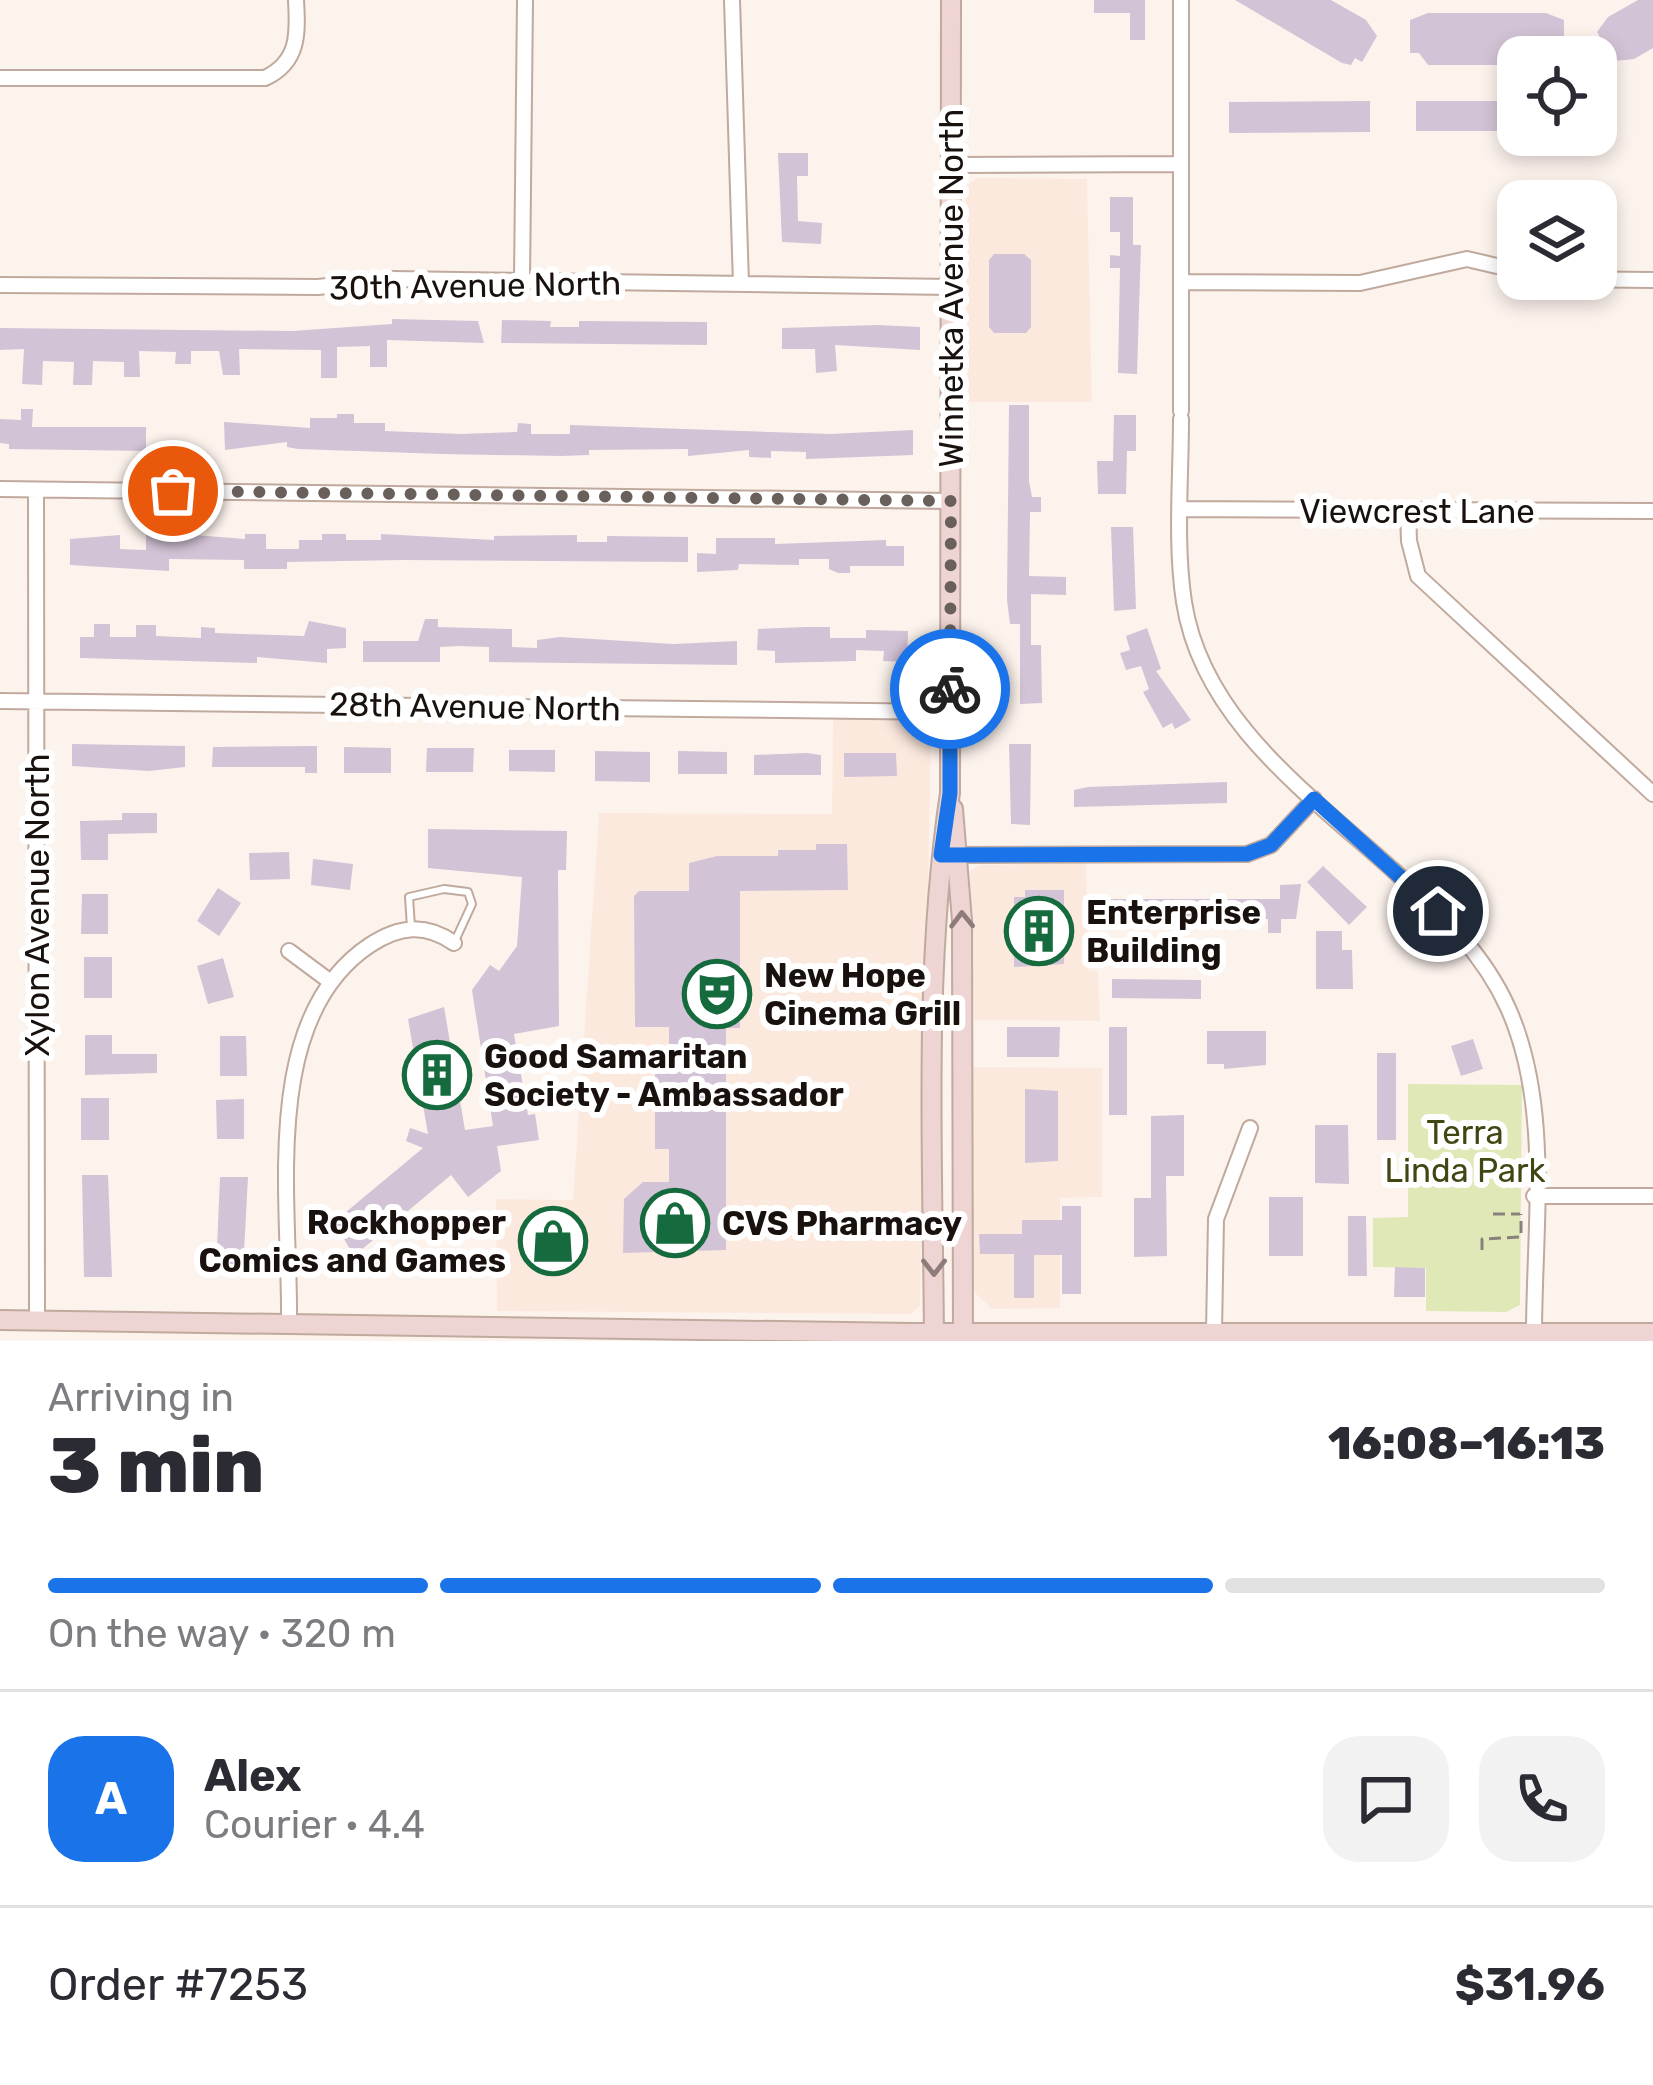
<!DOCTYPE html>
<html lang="en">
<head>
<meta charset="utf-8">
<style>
	:root { --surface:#fff; --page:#f2f2f3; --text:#2b2b33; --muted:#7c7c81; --line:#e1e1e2; --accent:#1a73e8 }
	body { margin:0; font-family:Rubik,sans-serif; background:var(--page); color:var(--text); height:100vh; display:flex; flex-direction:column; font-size:45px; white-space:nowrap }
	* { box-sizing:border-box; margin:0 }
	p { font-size:39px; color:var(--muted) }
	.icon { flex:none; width:66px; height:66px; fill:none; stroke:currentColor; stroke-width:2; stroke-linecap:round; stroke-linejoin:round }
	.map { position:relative; height:1341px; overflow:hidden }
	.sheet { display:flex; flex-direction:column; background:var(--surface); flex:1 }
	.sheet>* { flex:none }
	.fabs { position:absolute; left:1497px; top:36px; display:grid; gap:24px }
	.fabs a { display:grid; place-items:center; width:120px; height:120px; border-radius:24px; background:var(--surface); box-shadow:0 6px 18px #0003; font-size:60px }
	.pin { position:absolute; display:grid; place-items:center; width:102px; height:102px; color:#fff; margin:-51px; border:6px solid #fff; border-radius:50%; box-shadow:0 3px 12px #0007 }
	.courier { position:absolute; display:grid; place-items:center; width:120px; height:120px; margin:-60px; border:9px solid #1a73e8; border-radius:50%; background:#fff; color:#222; box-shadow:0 3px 15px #0007 }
	.summary em { font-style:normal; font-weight:800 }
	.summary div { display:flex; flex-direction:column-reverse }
	.summary { display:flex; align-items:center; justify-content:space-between; height:204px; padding:0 48px }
	h1 { font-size:78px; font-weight:800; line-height:90px }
	.bar { display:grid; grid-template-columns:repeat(4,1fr); gap:18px 12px; align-content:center; height:144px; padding:0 48px }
	.bar i { height:15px; border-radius:9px; background:var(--line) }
	.bar .on { background:var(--accent) }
	.bar p { grid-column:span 4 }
	.line { display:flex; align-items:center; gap:30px; padding:0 48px; border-top:3px solid var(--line) }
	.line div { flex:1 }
	.round { display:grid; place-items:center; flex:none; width:126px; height:126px; border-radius:36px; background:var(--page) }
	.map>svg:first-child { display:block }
</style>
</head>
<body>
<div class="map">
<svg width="1653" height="1341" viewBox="0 0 1653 1341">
	<rect width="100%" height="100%" fill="#fdf3ed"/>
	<!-- built -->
	<path fill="#fce9de" d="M 977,178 L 1087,179 L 1092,402 L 968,402 L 965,187 Z
		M 833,719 L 923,720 L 931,732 L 920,1306 L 911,1314 L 497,1311 L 496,1199 L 573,1200 L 599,813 L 832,814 Z
		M 1086,863 L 1088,970 L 1098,971 L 1100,1021 L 974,1020 L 970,871 L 980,865 Z
		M 971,1067 L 1102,1068 L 1102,1197 L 1060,1198 L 1060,1308 L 992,1309 L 974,1292 Z"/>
	<!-- green -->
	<path fill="#e1e8b8" d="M 1408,1084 L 1522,1085 L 1520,1305 L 1506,1312 L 1426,1311 L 1426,1268 L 1373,1267 L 1373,1218 L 1408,1217 Z"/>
	<!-- building -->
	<path fill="#d3c3d6" d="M 1094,0 L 1145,0 L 1145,40 L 1130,40 L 1130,13 L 1094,13 Z
		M 1235,0 L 1331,0 L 1366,20 L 1377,36 L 1362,62 L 1355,58 L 1351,65 L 1342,63 Z
		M 1638,0 L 1653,0 L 1653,48 L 1634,59 L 1614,61 L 1597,32 L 1608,17 Z
		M 1428,13 L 1546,13 L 1564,20 L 1564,53 L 1518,57 L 1509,65 L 1428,65 L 1419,53 L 1410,53 L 1410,20 Z
		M 1370,101 L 1370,132 L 1229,133 L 1229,102 Z
		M 1416,101 L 1518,101 L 1518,131 L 1416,131 Z
		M 778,153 L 808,153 L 808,176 L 797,176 L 798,221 L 822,223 L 821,244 L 782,242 Z
		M 1110,197 L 1133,197 L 1133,245 L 1141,245 L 1137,374 L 1118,373 L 1120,268 L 1110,268 L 1110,255 L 1120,256 L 1120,232 L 1110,232 Z
		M 994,254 L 1024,254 L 1031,260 L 1031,327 L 1026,333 L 994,333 L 989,327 L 989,260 Z
		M 392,319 L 478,321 L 484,343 L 387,340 L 387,367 L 370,367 L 370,346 L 337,347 L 337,378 L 321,378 L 321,350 L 239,349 L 240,375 L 223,375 L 219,351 L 191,351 L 191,364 L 175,364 L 176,352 L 139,351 L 140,377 L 124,377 L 124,362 L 93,361 L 92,385 L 73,385 L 74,362 L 43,361 L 42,385 L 22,384 L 24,349 L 0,350 L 0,328 L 292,331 L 392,324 Z
		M 502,320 L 551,321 L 550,327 L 579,327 L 579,321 L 707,322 L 707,345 L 501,343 Z
		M 877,325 L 920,327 L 920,350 L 835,345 L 837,371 L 816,373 L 815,349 L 782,349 L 782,328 Z
		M 1009,405 L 1029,405 L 1029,481 L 1032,497 L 1041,497 L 1041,512 L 1030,512 L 1029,576 L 1066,577 L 1066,595 L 1031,594 L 1031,645 L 1041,645 L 1042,703 L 1020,704 L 1020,624 L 1010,624 L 1007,600 Z
		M 21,409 L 33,409 L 32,427 L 146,427 L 146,451 L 9,449 L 9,444 L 0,443 L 0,419 L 21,420 Z
		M 337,414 L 354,414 L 354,423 L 385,423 L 385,431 L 460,434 L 517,432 L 518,423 L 531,424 L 531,434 L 570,434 L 570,425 L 830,434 L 913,430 L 913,455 L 806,459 L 806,452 L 771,451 L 771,458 L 749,457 L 749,450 L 688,456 L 688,449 L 589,450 L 589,455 L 561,456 L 443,454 L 298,449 L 287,447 L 287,442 L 225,450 L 224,422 L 310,428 L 310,418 L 337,418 Z
		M 1114,415 L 1136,415 L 1136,451 L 1127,451 L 1126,494 L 1098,494 L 1097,461 L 1113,461 Z
		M 1111,527 L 1133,527 L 1136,609 L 1114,611 Z
		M 181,534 L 245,539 L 245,534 L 266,534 L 266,549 L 299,549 L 299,540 L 322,540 L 322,534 L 346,534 L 346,540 L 381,540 L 381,534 L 494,540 L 494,536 L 577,535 L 577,542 L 607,542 L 607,536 L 688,537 L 688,562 L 403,560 L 287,562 L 287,569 L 244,569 L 244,560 L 169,559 L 169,571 L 70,565 L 70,539 L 120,535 L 120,549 L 146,550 L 146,535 Z
		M 716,538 L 775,538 L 775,544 L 886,540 L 886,546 L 904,546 L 904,566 L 850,566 L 850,573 L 838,573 L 829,569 L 829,559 L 799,559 L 799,565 L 739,564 L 738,570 L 697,572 L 697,553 L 716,554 Z
		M 425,619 L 438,619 L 438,627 L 512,629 L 512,647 L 537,648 L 537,640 L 560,637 L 674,644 L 737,641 L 737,665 L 489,662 L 489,647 L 458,646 L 440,647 L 440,662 L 363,662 L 363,641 L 418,641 Z
		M 309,621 L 346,628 L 346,648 L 327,649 L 327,663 L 257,657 L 257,663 L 80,658 L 80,637 L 94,637 L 94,624 L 110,624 L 110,637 L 136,637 L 136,625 L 156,625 L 156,636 L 201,638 L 201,627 L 215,628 L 215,633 L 304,636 Z
		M 806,627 L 830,627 L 830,638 L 866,638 L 866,630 L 908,631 L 907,662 L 883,661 L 884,651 L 856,650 L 856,661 L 775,663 L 775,651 L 757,650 L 758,629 Z
		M 1147,628 L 1161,669 L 1156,671 L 1191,720 L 1175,729 L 1172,723 L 1163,728 L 1143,692 L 1149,689 L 1141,666 L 1126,670 L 1120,653 L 1130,650 L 1126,636 Z
		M 72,744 L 185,746 L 185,767 L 149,771 L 72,766 Z
		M 1009,744 L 1031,744 L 1030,825 L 1011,824 Z
		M 317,746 L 317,773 L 305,773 L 305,767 L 212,767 L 213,747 Z
		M 344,747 L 391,748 L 391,773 L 344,773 Z
		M 427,748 L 474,748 L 473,772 L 426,772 Z
		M 509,750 L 555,750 L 555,772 L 509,771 Z
		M 595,751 L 650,752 L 650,782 L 595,781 Z
		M 678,751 L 727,752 L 727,774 L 678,774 Z
		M 807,753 L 821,755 L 821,775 L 754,775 L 754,755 Z
		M 844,753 L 896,753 L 897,776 L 844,777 Z
		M 1227,782 L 1227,803 L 1074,807 L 1074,790 L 1088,787 Z
		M 122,813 L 157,813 L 157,833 L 108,834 L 108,860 L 81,860 L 80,821 L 122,820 Z
		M 428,829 L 567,831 L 566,870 L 558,870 L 559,1026 L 514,1034 L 528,1115 L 535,1114 L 539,1140 L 497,1146 L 501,1171 L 468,1197 L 451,1175 L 354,1256 L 334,1222 L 423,1148 L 406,1141 L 410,1128 L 428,1134 L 408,1019 L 444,1007 L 465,1130 L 493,1126 L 472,990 L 490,965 L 499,971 L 517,946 L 522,877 L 428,868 Z
		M 816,844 L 847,844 L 848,890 L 740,891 L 740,1028 L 726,1028 L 726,1250 L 623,1253 L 624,1199 L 643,1182 L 669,1182 L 669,1149 L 655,1149 L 655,1066 L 669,1066 L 669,1027 L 635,1027 L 634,896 L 639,891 L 689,891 L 689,863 L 717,856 L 778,856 L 778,850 L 816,850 Z
		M 289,852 L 290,879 L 250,880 L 249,853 Z
		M 313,859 L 353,864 L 350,890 L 311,885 Z
		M 1323,866 L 1367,907 L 1349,925 L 1307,882 Z
		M 1301,884 L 1296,919 L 1281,919 L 1281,933 L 1268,933 L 1268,919 L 1105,919 L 1105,899 L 1280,899 L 1280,885 Z
		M 218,888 L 241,903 L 219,936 L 197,921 Z
		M 1025,890 L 1064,890 L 1064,964 L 1014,967 L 1014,897 L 1025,897 Z
		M 82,894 L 108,894 L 108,934 L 81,934 Z
		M 1316,931 L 1342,931 L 1342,950 L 1352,950 L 1353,989 L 1316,989 Z
		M 84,957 L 112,957 L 112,998 L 84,998 Z
		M 223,958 L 234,997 L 208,1004 L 197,966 Z
		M 1112,979 L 1201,980 L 1201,999 L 1112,998 Z
		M 1007,1027 L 1060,1027 L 1059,1057 L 1007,1057 Z
		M 1109,1027 L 1127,1027 L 1127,1115 L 1109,1115 Z
		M 1207,1031 L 1266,1031 L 1266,1065 L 1224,1069 L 1224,1064 L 1207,1064 Z
		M 85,1035 L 112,1035 L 112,1054 L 157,1054 L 157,1073 L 85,1075 Z
		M 220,1036 L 246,1036 L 247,1076 L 220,1076 Z
		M 1473,1039 L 1483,1069 L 1461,1076 L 1451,1046 Z
		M 1377,1053 L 1396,1053 L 1396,1140 L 1377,1140 Z
		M 1025,1089 L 1058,1091 L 1058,1161 L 1025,1163 Z
		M 81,1098 L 109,1098 L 109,1140 L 81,1140 Z
		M 244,1099 L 244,1139 L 217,1139 L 216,1100 Z
		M 1184,1115 L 1184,1176 L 1166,1176 L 1167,1256 L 1134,1257 L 1134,1198 L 1151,1198 L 1151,1116 Z
		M 1315,1125 L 1348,1125 L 1349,1184 L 1315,1183 Z
		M 82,1175 L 108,1175 L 112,1277 L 84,1277 Z
		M 220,1177 L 248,1177 L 243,1271 L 216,1271 Z
		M 1269,1197 L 1303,1197 L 1303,1256 L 1269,1256 Z
		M 1062,1206 L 1081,1206 L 1081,1294 L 1062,1294 L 1062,1255 L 1034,1255 L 1034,1298 L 1014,1298 L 1014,1254 L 980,1254 L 979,1234 L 1022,1234 L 1022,1220 L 1062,1220 Z
		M 539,1216 L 568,1216 L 568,1266 L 539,1266 Z
		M 1348,1216 L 1366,1216 L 1367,1276 L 1348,1276 Z
		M 1395,1267 L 1425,1268 L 1425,1297 L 1394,1297 Z"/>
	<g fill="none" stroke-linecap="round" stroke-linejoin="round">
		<!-- lane casing -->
		<g stroke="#c0a99d" stroke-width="10">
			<path id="lane" d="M 411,927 L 409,897 L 444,889 L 468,892 L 472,904 L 454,943"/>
		</g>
		<!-- street casing -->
		<g stroke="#c0a99d" stroke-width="18">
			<path id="street" d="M 732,0 L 741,284
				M 0,78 L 265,78 C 299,62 298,34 296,0
				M 950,165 L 1181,164
				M 1550,279 L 1653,280
				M 522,281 L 525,0
				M 1182,282 L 1360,283 L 1467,259 L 1518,271
				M 0,285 L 318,287 L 392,279 L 950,287
				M 1181,411 L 1181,0
				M 1181,419 C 1181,479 1175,543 1184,602 C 1202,720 1310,795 1393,870 C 1439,912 1482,950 1508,1008 C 1552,1106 1534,1229 1534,1334
				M 0,489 L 951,501
				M 36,490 L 37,1319
				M 1181,509 L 1653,511
				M 1408,512 L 1409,541 L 1418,576 L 1653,794
				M 0,701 L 950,712
				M 952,855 L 1247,854 L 1271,845 L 1314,799
				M 289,951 L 328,980
				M 1534,1196 L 1653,1196
				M 289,1324 C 291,1205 258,1019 370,945 C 399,926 425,923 454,943
				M 1214,1332 L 1216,1219 L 1250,1128"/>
		</g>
		<!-- secondary casing -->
		<g stroke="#c0a99d" stroke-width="22">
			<path id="secondary" d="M 953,809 L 962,921 L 963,1341
				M 0,1320 L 912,1333 L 1653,1333
				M 934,1341 C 933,1160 923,972 950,793 L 951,0"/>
		</g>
		<!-- path -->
		<path stroke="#8a817c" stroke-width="3" stroke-dasharray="12 6" stroke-linecap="butt" d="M 1493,1214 L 1520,1214
			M 1482,1250 L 1482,1239 L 1521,1237 L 1521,1214"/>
		<!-- lane -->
		<use href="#lane" stroke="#fff" stroke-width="6"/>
		<!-- street -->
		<use href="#street" stroke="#fff" stroke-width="14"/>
		<!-- secondary -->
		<use href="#secondary" stroke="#eed4d3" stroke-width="18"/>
	</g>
	<!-- one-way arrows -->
	<defs><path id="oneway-chevron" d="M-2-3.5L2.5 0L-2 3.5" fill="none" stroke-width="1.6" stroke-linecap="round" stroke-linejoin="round" transform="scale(3)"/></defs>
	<g stroke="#8e7c7a">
		<use href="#oneway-chevron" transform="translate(962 920) rotate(-91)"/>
		<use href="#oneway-chevron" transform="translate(934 1267) rotate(90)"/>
	</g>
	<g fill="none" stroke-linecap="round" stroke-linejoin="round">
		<!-- done -->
		<path stroke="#69605b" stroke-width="12" stroke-dasharray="0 21.6" d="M 173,491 L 951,501 L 950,689"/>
		<!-- route -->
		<path stroke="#1a73e8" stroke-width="15" d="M 950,689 L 950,793 L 941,855 L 1247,854 L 1271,845 L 1314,799 L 1438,911"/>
	</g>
	<!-- icons -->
	<defs>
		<g id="building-ring" transform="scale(3.45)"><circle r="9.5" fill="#fff" stroke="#156b3d" stroke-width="1.5"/><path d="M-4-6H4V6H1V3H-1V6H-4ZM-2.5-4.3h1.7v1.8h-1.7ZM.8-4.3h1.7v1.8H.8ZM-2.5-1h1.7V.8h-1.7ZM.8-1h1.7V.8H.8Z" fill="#156b3d"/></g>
		<g id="theatre-ring" transform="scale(3.45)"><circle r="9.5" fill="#fff" stroke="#156b3d" stroke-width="1.5"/><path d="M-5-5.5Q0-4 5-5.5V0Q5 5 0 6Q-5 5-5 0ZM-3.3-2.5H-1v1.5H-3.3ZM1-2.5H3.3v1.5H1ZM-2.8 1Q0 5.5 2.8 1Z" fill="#156b3d"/></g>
		<g id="shop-ring" transform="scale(3.45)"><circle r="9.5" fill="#fff" stroke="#156b3d" stroke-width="1.5"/><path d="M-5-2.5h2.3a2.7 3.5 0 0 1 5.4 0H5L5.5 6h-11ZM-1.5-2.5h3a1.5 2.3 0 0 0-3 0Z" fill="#156b3d"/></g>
	</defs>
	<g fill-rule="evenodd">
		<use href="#building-ring" x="1039" y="931"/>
		<use href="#theatre-ring" x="717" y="994"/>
		<use href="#building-ring" x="437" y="1075"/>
		<use href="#shop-ring" x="675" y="1223"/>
		<use href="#shop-ring" x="553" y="1241"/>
	</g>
	<g text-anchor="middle" stroke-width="12" stroke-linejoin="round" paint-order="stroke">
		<!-- street labels -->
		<g font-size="33" fill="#19110d" stroke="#fff">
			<text transform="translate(475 285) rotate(-1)" y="12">30th Avenue North</text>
			<text transform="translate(951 288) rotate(-90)" y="12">Winnetka Avenue North</text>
			<text x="1417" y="523">Viewcrest Lane</text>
			<text transform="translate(475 706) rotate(1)" y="12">28th Avenue North</text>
			<text transform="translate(37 905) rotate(-90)" y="12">Xylon Avenue North</text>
		</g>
		<!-- poi labels -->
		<g font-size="33" font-weight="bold" fill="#19110d" stroke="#fff" text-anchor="start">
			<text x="1086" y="924">Enterprise<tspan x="1086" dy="38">Building</tspan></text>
			<text x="764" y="987">New Hope<tspan x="764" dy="38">Cinema Grill</tspan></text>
			<text x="484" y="1068">Good Samaritan<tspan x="484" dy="38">Society - Ambassador</tspan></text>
			<text x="506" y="1234" text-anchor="end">Rockhopper<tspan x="506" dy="38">Comics and Games</tspan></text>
			<text x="722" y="1235">CVS Pharmacy</text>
		</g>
		<!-- park labels -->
		<g font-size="33" fill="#424612" stroke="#fff">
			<text x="1465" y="1144">Terra<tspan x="1465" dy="38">Linda Park</tspan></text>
		</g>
	</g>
</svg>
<div class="fabs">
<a><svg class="icon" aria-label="locate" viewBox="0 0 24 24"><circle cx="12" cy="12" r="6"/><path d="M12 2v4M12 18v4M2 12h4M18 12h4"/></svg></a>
<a><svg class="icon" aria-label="layers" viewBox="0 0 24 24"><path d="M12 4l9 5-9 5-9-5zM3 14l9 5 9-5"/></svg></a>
</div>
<div class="pin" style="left:173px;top:491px;background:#ea580c"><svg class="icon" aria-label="bag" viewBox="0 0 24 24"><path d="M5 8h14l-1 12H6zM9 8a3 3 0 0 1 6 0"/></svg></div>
<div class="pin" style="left:1438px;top:911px;background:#1f2937"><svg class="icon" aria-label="home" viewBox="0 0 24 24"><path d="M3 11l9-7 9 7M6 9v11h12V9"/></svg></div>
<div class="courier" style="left:950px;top:689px"><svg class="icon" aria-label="bike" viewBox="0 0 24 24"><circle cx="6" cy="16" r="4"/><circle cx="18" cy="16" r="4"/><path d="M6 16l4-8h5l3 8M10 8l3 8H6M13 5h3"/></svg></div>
</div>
<section class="sheet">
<div class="summary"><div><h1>3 min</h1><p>Arriving in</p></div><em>16:08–16:13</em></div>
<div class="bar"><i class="on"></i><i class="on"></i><i class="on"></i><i></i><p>On the way · 320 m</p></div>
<div class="line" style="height:216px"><b class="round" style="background:var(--accent);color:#fff">A</b><div><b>Alex</b><p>Courier · 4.4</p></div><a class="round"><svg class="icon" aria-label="chat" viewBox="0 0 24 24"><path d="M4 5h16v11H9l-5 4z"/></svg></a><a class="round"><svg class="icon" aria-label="phone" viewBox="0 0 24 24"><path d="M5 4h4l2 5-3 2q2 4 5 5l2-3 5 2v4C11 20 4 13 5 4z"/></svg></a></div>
<div class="line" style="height:156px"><div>Order #7253</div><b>$31.96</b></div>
</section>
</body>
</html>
